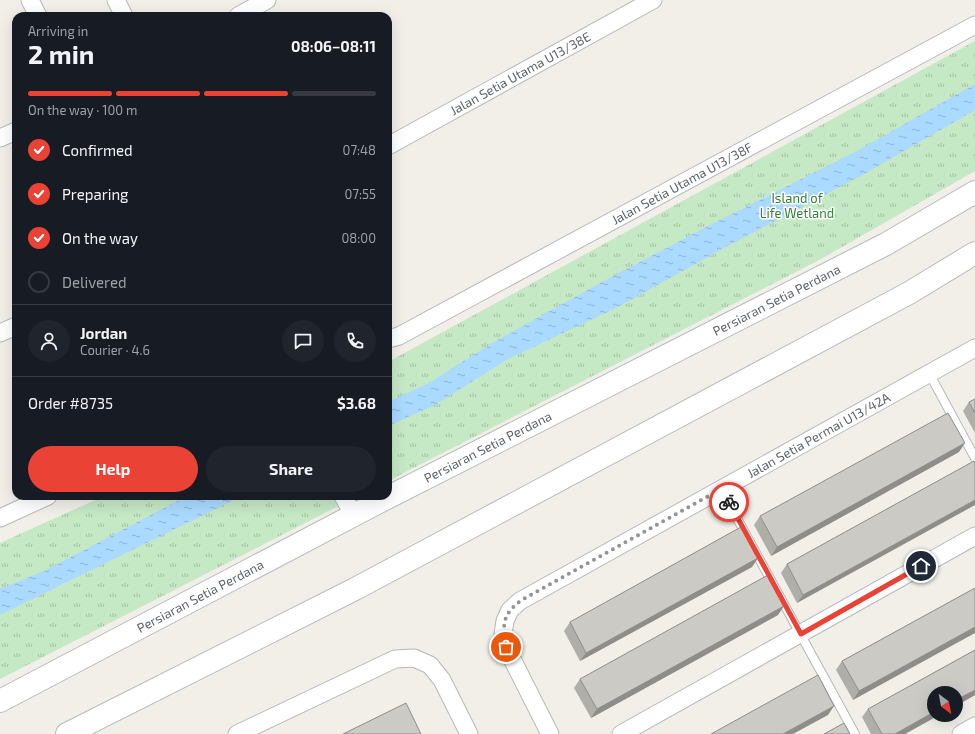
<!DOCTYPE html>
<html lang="en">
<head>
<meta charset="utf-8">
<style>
	:root { --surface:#171b24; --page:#20242c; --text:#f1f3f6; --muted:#9ea1a6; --line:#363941; --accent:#ea4335 }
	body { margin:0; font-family:"Exo 2",sans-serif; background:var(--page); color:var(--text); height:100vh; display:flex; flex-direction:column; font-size:15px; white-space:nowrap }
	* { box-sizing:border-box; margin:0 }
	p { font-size:13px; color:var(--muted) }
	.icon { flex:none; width:22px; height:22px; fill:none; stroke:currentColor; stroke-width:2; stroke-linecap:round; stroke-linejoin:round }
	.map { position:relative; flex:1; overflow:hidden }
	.panel { position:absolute; left:12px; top:12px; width:380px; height:488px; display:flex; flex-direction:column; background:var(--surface); border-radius:12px; box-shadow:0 4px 16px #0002 }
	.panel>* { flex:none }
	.needle { width:26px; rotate:148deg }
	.tools { position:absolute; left:927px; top:686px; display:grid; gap:8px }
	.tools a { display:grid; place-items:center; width:36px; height:36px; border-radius:50%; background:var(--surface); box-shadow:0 4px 16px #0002; font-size:20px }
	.pin { position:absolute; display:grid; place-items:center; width:34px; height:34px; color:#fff; margin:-17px; border:2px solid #fff; border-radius:50%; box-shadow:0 1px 4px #0007 }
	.courier { position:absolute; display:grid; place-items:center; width:40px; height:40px; margin:-20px; border:3px solid #ea4335; border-radius:50%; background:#fff; color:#222; box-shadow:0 1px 5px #0007 }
	.summary em { font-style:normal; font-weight:700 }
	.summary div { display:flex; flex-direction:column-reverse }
	.summary { display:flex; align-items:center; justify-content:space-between; height:68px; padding:0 16px }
	h1 { font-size:26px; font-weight:700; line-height:30px }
	.bar { display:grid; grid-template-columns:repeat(4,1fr); gap:6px 4px; align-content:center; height:48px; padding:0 16px }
	.bar i { height:5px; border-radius:3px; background:var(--line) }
	.bar .current { background:var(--accent) }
	.bar p { grid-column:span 4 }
	.line { display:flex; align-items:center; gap:10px; padding:0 16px; border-top:1px solid var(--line) }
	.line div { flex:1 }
	.round { display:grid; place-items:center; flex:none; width:42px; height:42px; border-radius:21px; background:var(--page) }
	ol { padding:0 16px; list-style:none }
	li { display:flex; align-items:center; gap:12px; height:44px }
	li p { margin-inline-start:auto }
	li .icon { padding:4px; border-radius:50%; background:var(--accent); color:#fff; stroke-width:4 }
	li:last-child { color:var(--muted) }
	li i { width:22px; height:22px; border:2px solid var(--line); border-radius:50% }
	.action { display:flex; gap:8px; margin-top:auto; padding:8px 16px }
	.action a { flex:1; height:46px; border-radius:24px; background:var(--accent); color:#fff; font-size:16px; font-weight:700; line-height:46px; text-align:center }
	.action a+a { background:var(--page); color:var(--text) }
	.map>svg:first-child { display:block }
</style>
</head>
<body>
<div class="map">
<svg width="975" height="734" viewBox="0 0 975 734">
	<defs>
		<pattern id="park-tufts" width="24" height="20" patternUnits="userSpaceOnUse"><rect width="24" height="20" fill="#c5e8c5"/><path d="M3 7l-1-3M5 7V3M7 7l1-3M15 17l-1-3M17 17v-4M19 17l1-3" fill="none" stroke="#a3c0a4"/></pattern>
		<pattern id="water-ripples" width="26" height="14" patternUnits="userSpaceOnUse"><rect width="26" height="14" fill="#aadaff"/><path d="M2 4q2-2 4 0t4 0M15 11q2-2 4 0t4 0" fill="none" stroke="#8eb4d2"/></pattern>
	</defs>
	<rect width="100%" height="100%" fill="#f1efe8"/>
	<!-- park -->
	<path fill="url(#park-tufts)" d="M 975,41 L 975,171 L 821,259 L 388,481 L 388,362 Z
		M 104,496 L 358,496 L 0,679 L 0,543 Z"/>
	<!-- water -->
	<path fill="url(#water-ripples)" d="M 975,84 L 975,110 L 866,173 L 724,248 L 616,308 L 508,359 L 433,406 L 388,426 L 388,402 L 427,384 L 494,342 L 602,282 L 712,224 L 857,151 Z
		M 187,496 L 242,496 L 0,615 L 0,589 L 44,571 Z"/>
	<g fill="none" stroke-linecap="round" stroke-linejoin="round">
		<!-- lane casing -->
		<g stroke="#b5b8bc" stroke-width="10">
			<path id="lane" d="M 929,373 L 975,458
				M 721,489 L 855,734"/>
		</g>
		<!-- street casing -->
		<g stroke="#b5b8bc" stroke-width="19">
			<g id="street">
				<path d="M 30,0 L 38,16"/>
				<path d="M 116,0 L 124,16"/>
				<path d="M 238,16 L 267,0"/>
				<path d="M 0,138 L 16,131"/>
				<path id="s1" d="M 388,146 L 653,0"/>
				<path d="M 0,333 L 16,326"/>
				<path id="s2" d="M 388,339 L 399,336 L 975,25"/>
				<path d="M 343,496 L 354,516"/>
				<path d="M 0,518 L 48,496"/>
				<path d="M 237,734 L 395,659 L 414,658 L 430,665 L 442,680 L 469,734"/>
				<path id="s3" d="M 550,734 L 506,647 L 503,634 L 505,621 L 510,610 L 520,601 L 975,348"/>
				<path d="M 621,734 L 975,536"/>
				<path d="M 961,734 L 975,726"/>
			</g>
		</g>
		<!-- secondary casing -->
		<g stroke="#b6babf" stroke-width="24">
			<g id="secondary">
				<path id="s4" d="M 0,701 L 377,503 L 886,244 L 975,192"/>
				<path d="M 67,734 L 355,589 L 909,293 L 975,253"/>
			</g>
		</g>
		<!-- lane -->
		<use href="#lane" stroke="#fff" stroke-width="8"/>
		<!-- street -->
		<use href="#street" stroke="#fff" stroke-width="17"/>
		<!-- secondary -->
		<use href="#secondary" stroke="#fff" stroke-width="22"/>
	</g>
	<!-- wall -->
	<path fill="#afaea9" d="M 975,399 L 975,433 L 963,411 L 969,402 Z
		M 959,452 L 771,556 L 754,525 L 760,516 Z
		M 975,463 L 797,603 L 781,573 L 787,564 Z
		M 758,558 L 752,567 L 580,661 L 564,631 L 570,622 Z
		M 975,588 L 853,700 L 836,670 L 842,661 Z
		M 778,615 L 591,718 L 574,688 L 580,679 Z
		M 975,650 L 975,695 L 905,734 L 871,734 L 862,717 L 868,709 Z"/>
	<!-- shaded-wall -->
	<path fill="#8f8d8a" d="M 965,443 L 959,452 L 771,556 L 777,547 Z
		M 975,500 L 975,505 L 797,603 L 803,595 Z
		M 758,558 L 752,567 L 580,661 L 586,653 Z
		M 784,606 L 778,615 L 591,718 L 597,709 Z
		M 975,627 L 975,633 L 853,700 L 859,691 Z
		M 975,690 L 975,695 L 956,706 L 956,700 Z
		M 834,706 L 828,715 L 793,734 L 783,734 Z
		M 934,712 L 934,715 L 939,715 L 905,734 L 895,734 Z"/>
	<!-- building -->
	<path fill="#cccac5" stroke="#8f8d8a" d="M 975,399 L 975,413 L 969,402 Z
		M 948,413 L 965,443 L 777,547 L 760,516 Z
		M 974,461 L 975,463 L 975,500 L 803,595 L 787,564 Z
		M 741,527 L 758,558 L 586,653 L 570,622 Z
		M 768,575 L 784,606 L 597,709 L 580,679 Z
		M 975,588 L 975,627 L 859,691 L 842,661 Z
		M 975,650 L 975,690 L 956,700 L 956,693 L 934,693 L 934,712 L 895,734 L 882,734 L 868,709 Z
		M 818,675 L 834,706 L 783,734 L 711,734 Z
		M 406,703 L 421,734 L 343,734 Z
		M 844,723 L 850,734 L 824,734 Z"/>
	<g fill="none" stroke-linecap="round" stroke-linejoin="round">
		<!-- done -->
		<path stroke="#929495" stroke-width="4" stroke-dasharray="0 7.2" d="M 506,647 L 503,634 L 505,620 L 510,610 L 520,601 L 721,489 L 729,502"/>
		<!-- route -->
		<path stroke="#ea4335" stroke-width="5" d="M 729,502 L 801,634 L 921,566"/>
	</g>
	<g text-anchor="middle" stroke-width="3" stroke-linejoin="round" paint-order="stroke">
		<!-- street labels -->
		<g font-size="13" fill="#5f6368" stroke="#fff">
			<text dy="5" stroke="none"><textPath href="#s1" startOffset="151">Jalan Setia Utama U13/38E</textPath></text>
			<text dy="5" stroke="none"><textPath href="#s2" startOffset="333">Jalan Setia Utama U13/38F</textPath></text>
			<text dy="5" stroke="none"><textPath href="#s4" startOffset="874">Persiaran Setia Perdana</textPath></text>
			<text dy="5" stroke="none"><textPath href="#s3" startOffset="491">Jalan Setia Permai U13/42A</textPath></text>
			<text dy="5" stroke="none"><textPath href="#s4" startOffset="550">Persiaran Setia Perdana</textPath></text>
			<text dy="5" stroke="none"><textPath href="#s4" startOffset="226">Persiaran Setia Perdana</textPath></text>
		</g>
		<!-- park labels -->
		<g font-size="13" fill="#348238" stroke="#fff">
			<text x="797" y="203">Island of<tspan x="797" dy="15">Life Wetland</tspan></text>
		</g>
	</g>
</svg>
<div class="tools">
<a><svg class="needle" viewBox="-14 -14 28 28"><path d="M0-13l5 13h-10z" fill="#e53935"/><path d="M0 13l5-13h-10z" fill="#9ea1a6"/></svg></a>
</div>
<div class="pin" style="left:506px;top:647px;background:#ea580c"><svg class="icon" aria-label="bag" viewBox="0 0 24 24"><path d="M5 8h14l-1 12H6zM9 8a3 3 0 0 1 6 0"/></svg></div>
<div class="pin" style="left:921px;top:566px;background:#1f2937"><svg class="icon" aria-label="home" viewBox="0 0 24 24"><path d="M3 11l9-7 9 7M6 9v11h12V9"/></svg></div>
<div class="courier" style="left:729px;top:502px"><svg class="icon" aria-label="bike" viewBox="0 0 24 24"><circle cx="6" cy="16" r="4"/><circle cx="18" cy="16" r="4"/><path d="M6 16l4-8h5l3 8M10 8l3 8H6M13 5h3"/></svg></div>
<section class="panel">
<div class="summary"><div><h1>2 min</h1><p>Arriving in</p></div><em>08:06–08:11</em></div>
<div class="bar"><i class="current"></i><i class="current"></i><i class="current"></i><i></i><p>On the way · 100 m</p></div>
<ol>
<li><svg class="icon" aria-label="check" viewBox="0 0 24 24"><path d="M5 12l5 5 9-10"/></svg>Confirmed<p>07:48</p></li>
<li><svg class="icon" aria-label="check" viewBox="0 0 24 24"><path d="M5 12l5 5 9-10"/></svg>Preparing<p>07:55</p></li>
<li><svg class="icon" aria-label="check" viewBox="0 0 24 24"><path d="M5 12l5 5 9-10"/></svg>On the way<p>08:00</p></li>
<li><i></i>Delivered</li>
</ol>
<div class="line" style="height:72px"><a class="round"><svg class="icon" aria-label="person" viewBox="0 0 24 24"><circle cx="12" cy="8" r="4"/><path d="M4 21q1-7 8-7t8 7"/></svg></a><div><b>Jordan</b><p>Courier · 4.6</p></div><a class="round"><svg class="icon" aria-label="chat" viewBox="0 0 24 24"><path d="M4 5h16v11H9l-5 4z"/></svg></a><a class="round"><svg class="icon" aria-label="phone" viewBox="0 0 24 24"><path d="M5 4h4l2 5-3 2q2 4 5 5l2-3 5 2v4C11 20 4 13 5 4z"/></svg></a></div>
<div class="line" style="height:52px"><div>Order #8735</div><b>$3.68</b></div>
<div class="action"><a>Help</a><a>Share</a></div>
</section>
</div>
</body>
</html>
